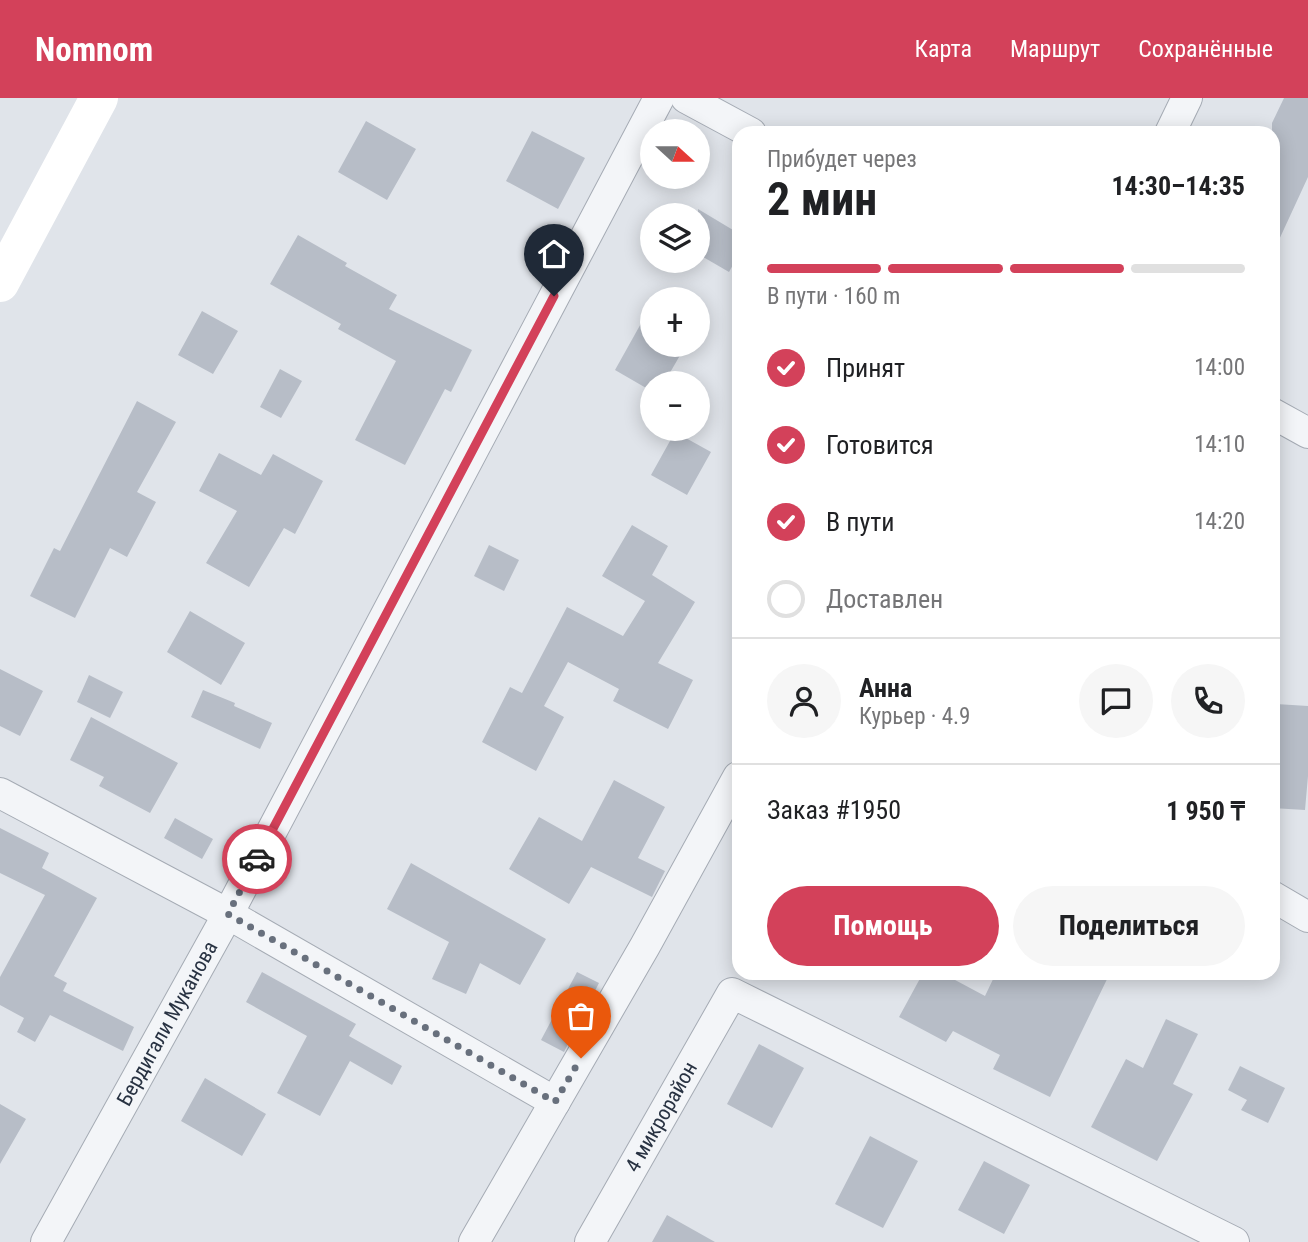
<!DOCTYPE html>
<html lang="ru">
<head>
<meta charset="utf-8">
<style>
	:root { --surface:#fff; --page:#f6f6f6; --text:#202124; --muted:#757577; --line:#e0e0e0; --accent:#d3415a }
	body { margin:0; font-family:"Roboto Condensed",sans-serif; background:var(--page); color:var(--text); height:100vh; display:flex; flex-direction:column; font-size:26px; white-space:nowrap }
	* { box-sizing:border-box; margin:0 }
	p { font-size:23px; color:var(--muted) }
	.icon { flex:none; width:38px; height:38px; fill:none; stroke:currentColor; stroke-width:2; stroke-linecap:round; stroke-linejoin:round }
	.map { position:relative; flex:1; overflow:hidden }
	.sheet { position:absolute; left:732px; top:28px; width:548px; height:854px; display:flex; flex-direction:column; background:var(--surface); border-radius:21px; box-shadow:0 4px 18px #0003 }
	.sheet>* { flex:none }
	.needle { width:46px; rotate:111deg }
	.controls { position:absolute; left:640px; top:21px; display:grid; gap:14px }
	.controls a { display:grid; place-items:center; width:70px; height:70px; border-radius:50%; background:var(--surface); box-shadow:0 4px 18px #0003; font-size:35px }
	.pin { position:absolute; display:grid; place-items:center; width:60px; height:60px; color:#fff; margin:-72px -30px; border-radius:50% 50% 50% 0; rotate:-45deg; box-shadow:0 0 7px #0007 }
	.pin .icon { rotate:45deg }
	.courier { position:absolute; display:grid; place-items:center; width:70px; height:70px; margin:-35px; border:5px solid #d3415a; border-radius:50%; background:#fff; color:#222; box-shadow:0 2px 9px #0007 }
	.summary em { font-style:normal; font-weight:700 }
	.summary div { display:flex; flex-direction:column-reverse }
	.summary { display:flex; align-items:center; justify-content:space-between; height:119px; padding:0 35px }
	h1 { font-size:46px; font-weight:700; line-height:52px }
	.bar { display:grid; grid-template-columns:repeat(4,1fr); gap:10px 7px; align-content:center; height:84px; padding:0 35px }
	.bar i { height:9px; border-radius:5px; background:var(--line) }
	.bar .selected { background:var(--accent) }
	.bar p { grid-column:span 4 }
	.line { display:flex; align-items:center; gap:18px; padding:0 35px; border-top:2px solid var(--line) }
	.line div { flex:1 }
	.round { display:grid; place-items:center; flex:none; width:74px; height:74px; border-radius:37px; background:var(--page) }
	ol { padding:0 35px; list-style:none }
	li { display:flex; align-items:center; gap:21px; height:77px }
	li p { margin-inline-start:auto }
	li .icon { padding:7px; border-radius:50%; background:var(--accent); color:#fff; stroke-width:4 }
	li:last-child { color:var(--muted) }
	li i { width:38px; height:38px; border:4px solid var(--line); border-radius:50% }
	.cta { display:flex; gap:14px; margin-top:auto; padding:14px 35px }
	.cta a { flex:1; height:80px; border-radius:42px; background:var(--accent); color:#fff; font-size:28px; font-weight:700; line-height:80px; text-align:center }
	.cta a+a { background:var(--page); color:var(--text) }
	header { display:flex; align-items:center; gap:42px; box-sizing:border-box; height:98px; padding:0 35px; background:var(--accent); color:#fff }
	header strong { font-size:33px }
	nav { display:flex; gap:38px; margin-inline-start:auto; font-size:24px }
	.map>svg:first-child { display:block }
</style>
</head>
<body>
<header>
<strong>Nomnom</strong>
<nav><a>Карта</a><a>Маршрут</a><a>Сохранённые</a></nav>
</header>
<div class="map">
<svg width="1308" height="1144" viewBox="0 0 1308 1144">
	<rect width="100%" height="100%" fill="#e0e4ea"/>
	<!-- building -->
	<path fill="#b7bdc7" d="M 1284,0 L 1308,0 L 1308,79 L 1272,157 L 1272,25 Z
		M 366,23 L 416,51 L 387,102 L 338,74 Z
		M 532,33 L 585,60 L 558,111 L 506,83 Z
		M 698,111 L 738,135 L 738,158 L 729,174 L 698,156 Z
		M 298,137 L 347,165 L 345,168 L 397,197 L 389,211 L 472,252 L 451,294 L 445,291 L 405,367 L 355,342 L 396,263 L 338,231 L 341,226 L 270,186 Z
		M 653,204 L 653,247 L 686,247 L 664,285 L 653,285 L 653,294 L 615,272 Z
		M 202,213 L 238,233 L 213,276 L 178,257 Z
		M 280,271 L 302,283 L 281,320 L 260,309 Z
		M 137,303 L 176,324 L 137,394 L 156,404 L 127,459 L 110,450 L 75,520 L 30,498 L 54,450 L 60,453 Z
		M 675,334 L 711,354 L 687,397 L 651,377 Z
		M 219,355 L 261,377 L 273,356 L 323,383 L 295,436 L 284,430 L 249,489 L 206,465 L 237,413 L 199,393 Z
		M 632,427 L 668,448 L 652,477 L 695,504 L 658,565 L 693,582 L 668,631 L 613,603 L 619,591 L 568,564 L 544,608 L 564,619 L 536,673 L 482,644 L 510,589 L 522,595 L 567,509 L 623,538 L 645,503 L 602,478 Z
		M 489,447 L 519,462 L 504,493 L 474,478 Z
		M 190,513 L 245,545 L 221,587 L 167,554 Z
		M 0,571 L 43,593 L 20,638 L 0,628 Z
		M 89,577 L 123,594 L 110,620 L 77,604 Z
		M 203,592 L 235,605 L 234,608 L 272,625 L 260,651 L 191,619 Z
		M 1276,606 L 1308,608 L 1308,678 L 1305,712 L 1272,710 L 1272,653 Z
		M 91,619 L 178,665 L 150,715 L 99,688 L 104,679 L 70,662 Z
		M 614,682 L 665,709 L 638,760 L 665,773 L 652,799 L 591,769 L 569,806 L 509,771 L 539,719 L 582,743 Z
		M 175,720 L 213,741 L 202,761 L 164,740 Z
		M 0,730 L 49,755 L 42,770 L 97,800 L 54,878 L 67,885 L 63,893 L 134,929 L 123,953 L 50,917 L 35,944 L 17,934 L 24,920 L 0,907 L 0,879 L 45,797 L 0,775 Z
		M 411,765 L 546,841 L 520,887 L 480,865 L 466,896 L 432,881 L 449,844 L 387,811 Z
		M 262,874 L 356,926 L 349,938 L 402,968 L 392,987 L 350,963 L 320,1018 L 277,995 L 307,938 L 246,904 Z
		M 577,874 L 599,885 L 564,954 L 541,942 Z
		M 923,875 L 942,875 L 985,898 L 996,875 L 1110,875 L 1050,999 L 993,971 L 1000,957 L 953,933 L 946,944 L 899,919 Z
		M 1166,921 L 1198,936 L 1173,986 L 1193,996 L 1157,1063 L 1091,1029 L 1126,961 L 1143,970 Z
		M 759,946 L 804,970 L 772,1030 L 727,1006 Z
		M 1240,968 L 1285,990 L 1268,1025 L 1241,1012 L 1247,1002 L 1228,992 Z
		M 205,980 L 266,1016 L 242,1058 L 181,1023 Z
		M 0,1006 L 26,1021 L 0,1066 Z
		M 870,1038 L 918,1063 L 883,1130 L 835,1106 Z
		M 984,1063 L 1030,1087 L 1004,1136 L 958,1112 Z
		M 667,1117 L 715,1144 L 652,1144 Z"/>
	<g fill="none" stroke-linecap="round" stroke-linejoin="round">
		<!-- street casing -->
		<g stroke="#a5abb4" stroke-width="32">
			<g id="street">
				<path d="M 686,0 L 751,35"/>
				<path d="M 1170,35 L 1187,0"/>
				<path d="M 1272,315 L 1308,335"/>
				<path d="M 0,695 L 228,816 L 555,1004"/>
				<path d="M 1272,798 L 1308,819"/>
				<path id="s1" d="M 46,1144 L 228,816 L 659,0"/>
				<path d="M 474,1144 L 645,848 L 738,679"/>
				<path id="s2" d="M 590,1144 L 732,895 L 1234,1144"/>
			</g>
		</g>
		<!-- street -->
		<use href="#street" stroke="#f3f5f8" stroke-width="30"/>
		<!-- secondary -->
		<path stroke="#fff" stroke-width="38" d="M 0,185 L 99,0"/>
	</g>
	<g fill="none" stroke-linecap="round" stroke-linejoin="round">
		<!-- done -->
		<path stroke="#68707d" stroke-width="7" stroke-dasharray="0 12.6" d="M 257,761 L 228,816 L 555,1004 L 581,960"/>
		<!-- route -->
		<path stroke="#d3415a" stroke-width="9" d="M 257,761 L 554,198"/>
	</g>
	<g text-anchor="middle" stroke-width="5" stroke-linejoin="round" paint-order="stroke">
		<!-- street labels -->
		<g font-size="21" fill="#283242" stroke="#f0f3f7">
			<text dy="7" stroke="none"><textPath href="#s1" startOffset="250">Бердигали Муканова</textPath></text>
			<text dy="7" stroke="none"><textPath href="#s2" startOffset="144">4 микрорайон</textPath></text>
		</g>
	</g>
</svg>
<div class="controls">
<a><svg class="needle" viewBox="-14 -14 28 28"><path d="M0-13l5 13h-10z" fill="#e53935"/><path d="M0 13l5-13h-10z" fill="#757577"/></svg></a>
<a><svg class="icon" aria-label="layers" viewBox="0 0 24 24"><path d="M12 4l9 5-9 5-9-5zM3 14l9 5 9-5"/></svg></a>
<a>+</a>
<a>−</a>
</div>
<div class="pin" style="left:581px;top:960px;background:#ea580c"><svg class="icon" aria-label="bag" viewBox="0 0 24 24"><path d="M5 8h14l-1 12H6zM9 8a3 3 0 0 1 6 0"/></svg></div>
<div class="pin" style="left:554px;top:198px;background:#1f2937"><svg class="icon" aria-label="home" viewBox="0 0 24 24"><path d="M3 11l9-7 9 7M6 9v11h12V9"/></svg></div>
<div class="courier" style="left:257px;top:761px"><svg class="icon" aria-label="car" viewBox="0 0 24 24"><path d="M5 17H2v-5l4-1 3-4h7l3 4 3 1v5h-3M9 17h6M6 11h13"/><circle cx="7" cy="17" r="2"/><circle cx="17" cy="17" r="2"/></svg></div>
<section class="sheet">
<div class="summary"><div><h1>2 мин</h1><p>Прибудет через</p></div><em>14:30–14:35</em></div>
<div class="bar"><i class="selected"></i><i class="selected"></i><i class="selected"></i><i></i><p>В пути · 160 m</p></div>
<ol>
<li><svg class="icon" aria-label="check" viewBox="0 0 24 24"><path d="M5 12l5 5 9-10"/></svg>Принят<p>14:00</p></li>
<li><svg class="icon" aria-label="check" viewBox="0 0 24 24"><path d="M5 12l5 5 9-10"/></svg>Готовится<p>14:10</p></li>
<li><svg class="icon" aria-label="check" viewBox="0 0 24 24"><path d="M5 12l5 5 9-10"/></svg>В пути<p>14:20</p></li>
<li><i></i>Доставлен</li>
</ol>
<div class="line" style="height:126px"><a class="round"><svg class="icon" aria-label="person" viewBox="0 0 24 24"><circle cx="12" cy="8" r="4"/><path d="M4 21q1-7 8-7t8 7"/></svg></a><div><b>Анна</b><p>Курьер · 4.9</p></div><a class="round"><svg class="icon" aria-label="chat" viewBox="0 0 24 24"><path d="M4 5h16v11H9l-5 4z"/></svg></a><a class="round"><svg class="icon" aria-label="phone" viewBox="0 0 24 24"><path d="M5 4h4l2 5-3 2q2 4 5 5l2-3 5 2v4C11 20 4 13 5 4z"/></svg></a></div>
<div class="line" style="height:91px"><div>Заказ #1950</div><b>1 950 ₸</b></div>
<div class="cta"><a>Помощь</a><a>Поделиться</a></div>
</section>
</div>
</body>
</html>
